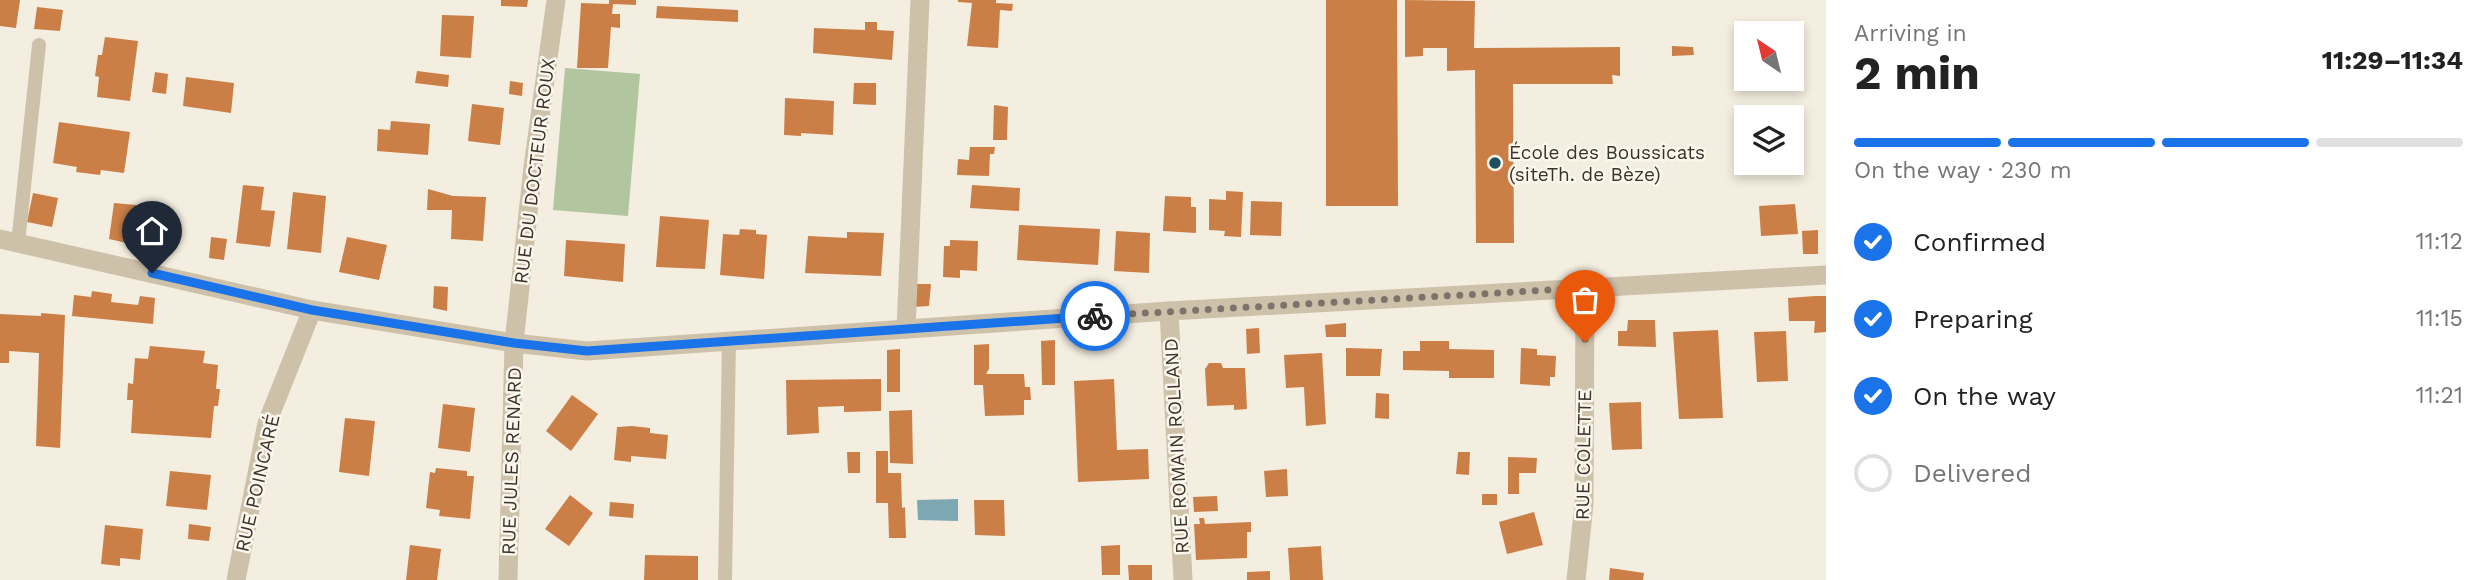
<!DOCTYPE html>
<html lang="en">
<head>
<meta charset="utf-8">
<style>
	:root { --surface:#fff; --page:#f6f6f6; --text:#222; --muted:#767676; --line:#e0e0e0; --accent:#1a73e8 }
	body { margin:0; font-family:"Work Sans",sans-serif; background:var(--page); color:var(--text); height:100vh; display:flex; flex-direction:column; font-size:26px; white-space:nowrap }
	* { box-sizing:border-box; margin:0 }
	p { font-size:23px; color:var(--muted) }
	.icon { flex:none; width:38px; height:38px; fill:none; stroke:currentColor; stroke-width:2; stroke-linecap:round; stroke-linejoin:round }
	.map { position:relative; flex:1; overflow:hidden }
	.side { display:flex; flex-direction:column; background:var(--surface); width:665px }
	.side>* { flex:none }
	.needle { width:46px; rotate:325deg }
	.buttons { position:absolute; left:1734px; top:21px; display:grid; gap:14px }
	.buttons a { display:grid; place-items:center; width:70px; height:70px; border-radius:0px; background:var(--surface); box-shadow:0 4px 10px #0003; font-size:35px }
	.pin { position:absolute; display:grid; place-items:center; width:60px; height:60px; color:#fff; margin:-72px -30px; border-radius:50% 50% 50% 0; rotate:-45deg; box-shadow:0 0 7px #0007 }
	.pin .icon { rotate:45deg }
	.courier { position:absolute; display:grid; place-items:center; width:70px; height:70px; margin:-35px; border:5px solid #1a73e8; border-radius:50%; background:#fff; color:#222; box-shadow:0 2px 9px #0007 }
	.head em { font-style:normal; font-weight:700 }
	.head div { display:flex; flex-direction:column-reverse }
	.head { display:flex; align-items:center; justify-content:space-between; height:119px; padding:0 28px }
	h1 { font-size:46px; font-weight:700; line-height:52px }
	.bar { display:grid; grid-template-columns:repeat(4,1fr); gap:10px 7px; align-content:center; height:84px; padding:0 28px }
	.bar i { height:9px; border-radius:5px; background:var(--line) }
	.bar .selected { background:var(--accent) }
	.bar p { grid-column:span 4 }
	ol { padding:0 28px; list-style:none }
	li { display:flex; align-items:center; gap:21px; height:77px }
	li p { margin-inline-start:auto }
	li .icon { padding:7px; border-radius:50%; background:var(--accent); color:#fff; stroke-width:4 }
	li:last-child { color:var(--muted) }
	li i { width:38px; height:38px; border:4px solid var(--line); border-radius:50% }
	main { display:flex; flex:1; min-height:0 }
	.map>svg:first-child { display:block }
</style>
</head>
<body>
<main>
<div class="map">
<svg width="1826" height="580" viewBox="0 0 1826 580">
	<rect width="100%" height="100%" fill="#f4eee0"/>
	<!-- green -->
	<path fill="#b1c59e" d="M 565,68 L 640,74 L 628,216 L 553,210 Z"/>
	<!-- water -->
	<path fill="#7da7b3" d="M 958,499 L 958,521 L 918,520 L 917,500 Z"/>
	<!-- building -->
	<path fill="#cb7f47" d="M 0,0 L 20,0 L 16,28 L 0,26 Z
		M 501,0 L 528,0 L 527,7 L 501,6 Z
		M 609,0 L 636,0 L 636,5 L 613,4 L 612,14 L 620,14 L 620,28 L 611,27 L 608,68 L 577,68 L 581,3 L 609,4 Z
		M 958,0 L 996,0 L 996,3 L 1013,4 L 1012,11 L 1000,10 L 998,48 L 967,46 L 972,3 L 958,2 Z
		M 1326,0 L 1397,0 L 1398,206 L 1326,206 Z
		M 1405,0 L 1475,1 L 1474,48 L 1620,47 L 1620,76 L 1612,75 L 1613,84 L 1513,84 L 1514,243 L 1476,243 L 1475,70 L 1447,71 L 1447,48 L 1423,48 L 1423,56 L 1405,57 Z
		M 657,6 L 738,10 L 738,22 L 656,18 Z
		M 37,7 L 63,10 L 60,31 L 34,29 Z
		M 442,15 L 474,16 L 471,58 L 440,56 Z
		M 865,22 L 877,22 L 877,30 L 894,31 L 892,60 L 813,53 L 814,28 L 865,30 Z
		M 105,37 L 138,41 L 130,101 L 97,97 L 99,77 L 95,76 L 98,55 L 102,55 Z
		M 1672,46 L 1693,47 L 1694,55 L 1672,56 Z
		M 417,71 L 449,75 L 448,87 L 415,83 Z
		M 155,72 L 168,74 L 166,94 L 152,92 Z
		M 186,77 L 234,83 L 231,113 L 183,106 Z
		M 510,81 L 523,83 L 522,96 L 509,94 Z
		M 854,83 L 876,83 L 876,105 L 853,104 Z
		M 785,98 L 834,101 L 833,135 L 801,133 L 801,136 L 784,135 Z
		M 472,104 L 504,108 L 500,145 L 468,141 Z
		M 994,105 L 1008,107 L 1007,140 L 993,140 Z
		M 391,121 L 430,124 L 428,155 L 377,151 L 378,129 L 390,130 Z
		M 59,122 L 130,132 L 124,173 L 101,170 L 100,175 L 76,172 L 77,167 L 53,163 Z
		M 970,147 L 995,147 L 994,154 L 990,154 L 989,176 L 957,175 L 958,159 L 969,160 Z
		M 243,185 L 264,187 L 261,210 L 275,211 L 270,247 L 236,243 Z
		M 972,185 L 1020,188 L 1019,211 L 970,208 Z
		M 428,189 L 453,196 L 486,197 L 483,241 L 451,239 L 452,210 L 427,210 Z
		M 1226,191 L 1243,192 L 1241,237 L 1224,236 L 1225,231 L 1209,230 L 1209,199 L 1226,200 Z
		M 293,192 L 326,196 L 321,253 L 287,249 Z
		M 33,193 L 58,198 L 52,227 L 27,222 Z
		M 1165,196 L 1191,197 L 1191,207 L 1196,207 L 1196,233 L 1163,231 Z
		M 1251,201 L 1282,202 L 1281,236 L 1250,235 Z
		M 114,203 L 136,205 L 131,244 L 109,239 Z
		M 1795,204 L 1798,234 L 1761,236 L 1759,206 Z
		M 660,216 L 709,220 L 705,269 L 656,267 Z
		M 1019,225 L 1100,229 L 1098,265 L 1017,260 Z
		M 740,229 L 756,230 L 756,234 L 767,235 L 764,279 L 720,275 L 723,234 L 739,235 Z
		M 1818,230 L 1818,254 L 1803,254 L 1802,231 Z
		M 1116,231 L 1150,233 L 1149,273 L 1114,271 Z
		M 847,232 L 884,233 L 881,276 L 805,273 L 808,236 L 847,238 Z
		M 211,237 L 227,239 L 224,260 L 209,258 Z
		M 347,237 L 387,245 L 379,280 L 339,272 Z
		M 566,240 L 625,244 L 623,282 L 564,276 Z
		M 950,240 L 978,241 L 977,271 L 960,270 L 960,278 L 943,277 L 944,246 L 950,246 Z
		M 914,284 L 931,284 L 929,306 L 913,307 Z
		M 434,286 L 448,287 L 447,311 L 433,308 Z
		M 92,291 L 112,294 L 111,302 L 138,305 L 140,296 L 155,298 L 153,324 L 72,316 L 74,295 L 91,297 Z
		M 1815,296 L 1826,296 L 1826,332 L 1814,333 L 1815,321 L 1789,321 L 1788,298 Z
		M 41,313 L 65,315 L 60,448 L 36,446 L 39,353 L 9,351 L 9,363 L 0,363 L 0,314 L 41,316 Z
		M 1628,320 L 1655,320 L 1656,347 L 1618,346 L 1618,331 L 1627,331 Z
		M 1346,323 L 1346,337 L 1326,337 L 1325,325 Z
		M 1259,328 L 1260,353 L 1247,354 L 1246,329 Z
		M 1718,330 L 1723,418 L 1679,419 L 1673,332 Z
		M 1786,331 L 1788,381 L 1757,382 L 1754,332 Z
		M 1055,340 L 1055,385 L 1042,385 L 1041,341 Z
		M 1420,341 L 1449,341 L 1449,349 L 1494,350 L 1494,378 L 1449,378 L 1449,371 L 1403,370 L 1403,351 L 1420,351 Z
		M 989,344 L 989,369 L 986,374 L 1024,374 L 1025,387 L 1030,387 L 1031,400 L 1024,400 L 1024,415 L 985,416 L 983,385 L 974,385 L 974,345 Z
		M 150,346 L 205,351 L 203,363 L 218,365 L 216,389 L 220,389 L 218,406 L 214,406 L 211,438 L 131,433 L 133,400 L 127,400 L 128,383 L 133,384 L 135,358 L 148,359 Z
		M 1346,348 L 1382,349 L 1380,376 L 1346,376 Z
		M 1521,348 L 1537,349 L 1537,355 L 1556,356 L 1555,377 L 1550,377 L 1550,386 L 1520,384 Z
		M 900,349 L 900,392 L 887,392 L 887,350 Z
		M 1322,353 L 1326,424 L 1306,426 L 1304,387 L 1286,388 L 1284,355 Z
		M 1209,363 L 1221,363 L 1223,368 L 1245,368 L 1247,409 L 1234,410 L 1234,405 L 1207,406 L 1205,369 Z
		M 881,379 L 881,411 L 844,412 L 844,406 L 818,407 L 819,433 L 787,435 L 786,380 Z
		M 1114,379 L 1117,450 L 1148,449 L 1149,479 L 1078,482 L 1074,381 Z
		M 1376,393 L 1389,394 L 1389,419 L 1375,418 Z
		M 572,395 L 598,414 L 571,451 L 546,431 Z
		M 1641,402 L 1642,449 L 1612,450 L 1609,403 Z
		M 443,404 L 475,408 L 470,452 L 438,448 Z
		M 912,410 L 913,464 L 890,463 L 889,411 Z
		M 345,418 L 375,421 L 369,476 L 339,472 Z
		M 632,426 L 650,428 L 650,433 L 668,435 L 666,459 L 631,456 L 631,462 L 614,460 L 617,427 Z
		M 876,451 L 888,451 L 888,473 L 901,473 L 902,508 L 905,507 L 906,538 L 889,538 L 888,503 L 876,503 Z
		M 847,452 L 860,452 L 860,473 L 848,473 Z
		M 1458,452 L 1470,452 L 1469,475 L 1456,474 Z
		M 1508,457 L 1537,458 L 1536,473 L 1519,473 L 1519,494 L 1508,494 Z
		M 436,468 L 467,471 L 467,476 L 474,476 L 470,519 L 439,516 L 440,510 L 426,508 L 430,472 L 435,473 Z
		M 1287,469 L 1288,496 L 1266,497 L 1264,471 Z
		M 170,471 L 211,475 L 207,510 L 166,506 Z
		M 1482,494 L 1497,494 L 1497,505 L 1482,505 Z
		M 570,495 L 593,513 L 569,546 L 545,529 Z
		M 1217,496 L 1218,511 L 1194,512 L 1193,497 Z
		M 974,500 L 1004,500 L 1005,536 L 975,535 Z
		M 610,502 L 634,504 L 633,518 L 609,516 Z
		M 1534,512 L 1543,545 L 1507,554 L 1499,522 Z
		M 1199,518 L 1204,518 L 1205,524 L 1251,522 L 1251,532 L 1247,532 L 1247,558 L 1196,560 L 1194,524 L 1200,524 Z
		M 189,524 L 211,527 L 209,541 L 188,539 Z
		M 105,525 L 143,529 L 140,560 L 120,558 L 120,566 L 101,564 Z
		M 410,545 L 441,549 L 437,580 L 406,580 Z
		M 1120,545 L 1120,575 L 1102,575 L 1101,546 Z
		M 1321,546 L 1323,580 L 1290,580 L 1288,548 Z
		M 645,555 L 698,556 L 698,580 L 644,580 Z
		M 1128,565 L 1152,565 L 1152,580 L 1129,580 Z
		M 1610,568 L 1644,573 L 1643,580 L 1609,580 Z
		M 1270,571 L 1270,580 L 1247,580 L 1247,572 Z"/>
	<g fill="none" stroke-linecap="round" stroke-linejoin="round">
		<!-- service -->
		<path stroke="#cec1aa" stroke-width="14" d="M 18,243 L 39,45
			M 725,580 L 729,341"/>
		<!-- minor -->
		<path stroke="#cec1aa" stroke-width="19" d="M 1169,311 L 1183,580
			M 906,329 L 920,0
			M 236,580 L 267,423 L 312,310
			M 508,580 L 514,343 L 533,167 L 556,0
			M 1576,580 L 1584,504 L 1585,288"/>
		<!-- tertiary -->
		<path stroke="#cec1aa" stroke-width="19" d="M 0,239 L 312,310 L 514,343 L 587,351 L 1169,311 L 1826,275"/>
	</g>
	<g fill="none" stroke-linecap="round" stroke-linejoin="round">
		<!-- done -->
		<path stroke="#7c746a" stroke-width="7" stroke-dasharray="0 12.6" d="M 1095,316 L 1585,288 L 1585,342"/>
		<!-- route -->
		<path stroke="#1a73e8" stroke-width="9" d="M 152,273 L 312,310 L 514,343 L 587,351 L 1095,316"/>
	</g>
	<!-- markers -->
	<circle fill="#1d4f5f" stroke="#fbf7ed" stroke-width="2.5" cx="1495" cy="163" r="7"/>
	<g text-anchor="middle" stroke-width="5" stroke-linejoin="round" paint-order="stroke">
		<!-- poi labels -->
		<g font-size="19" fill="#3b322a" stroke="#fbf7ed" text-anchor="start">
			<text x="1509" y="159">École des Boussicats<tspan x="1509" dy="22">(siteTh. de Bèze)</tspan></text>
		</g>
		<!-- street labels -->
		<g font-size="19" fill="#3b322a" stroke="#fbf7ed">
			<text transform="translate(534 171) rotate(-83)" y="7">RUE DU DOCTEUR ROUX</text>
			<text transform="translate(1176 446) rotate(-93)" y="7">RUE ROMAIN ROLLAND</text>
			<text transform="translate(1583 455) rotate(-89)" y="7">RUE COLETTE</text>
			<text transform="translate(511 461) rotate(-88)" y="7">RUE JULES RENARD</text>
			<text transform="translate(257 483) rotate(-77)" y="7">RUE POINCARÉ</text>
		</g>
	</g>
</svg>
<div class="buttons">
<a><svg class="needle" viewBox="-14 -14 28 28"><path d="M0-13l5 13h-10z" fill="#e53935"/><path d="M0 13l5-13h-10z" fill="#767676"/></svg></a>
<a><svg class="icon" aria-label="layers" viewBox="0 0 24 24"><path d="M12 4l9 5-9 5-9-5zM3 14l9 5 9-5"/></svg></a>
</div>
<div class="pin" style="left:1585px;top:342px;background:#ea580c"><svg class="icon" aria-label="bag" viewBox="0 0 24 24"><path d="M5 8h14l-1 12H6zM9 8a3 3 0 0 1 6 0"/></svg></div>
<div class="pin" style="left:152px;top:273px;background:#1f2937"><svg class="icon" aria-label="home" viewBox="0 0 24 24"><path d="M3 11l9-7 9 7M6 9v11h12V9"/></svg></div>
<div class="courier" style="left:1095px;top:316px"><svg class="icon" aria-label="bike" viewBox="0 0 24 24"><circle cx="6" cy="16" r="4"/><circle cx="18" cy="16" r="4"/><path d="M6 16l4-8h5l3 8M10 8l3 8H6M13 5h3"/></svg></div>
</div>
<section class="side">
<div class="head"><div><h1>2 min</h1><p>Arriving in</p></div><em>11:29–11:34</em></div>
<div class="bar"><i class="selected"></i><i class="selected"></i><i class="selected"></i><i></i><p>On the way · 230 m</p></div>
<ol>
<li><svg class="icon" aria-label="check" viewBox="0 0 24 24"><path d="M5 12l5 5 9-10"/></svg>Confirmed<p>11:12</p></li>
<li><svg class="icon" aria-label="check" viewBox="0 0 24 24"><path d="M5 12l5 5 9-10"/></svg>Preparing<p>11:15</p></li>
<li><svg class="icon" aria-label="check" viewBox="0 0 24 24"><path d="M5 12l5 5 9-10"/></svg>On the way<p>11:21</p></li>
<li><i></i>Delivered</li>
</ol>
</section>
</main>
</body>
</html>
